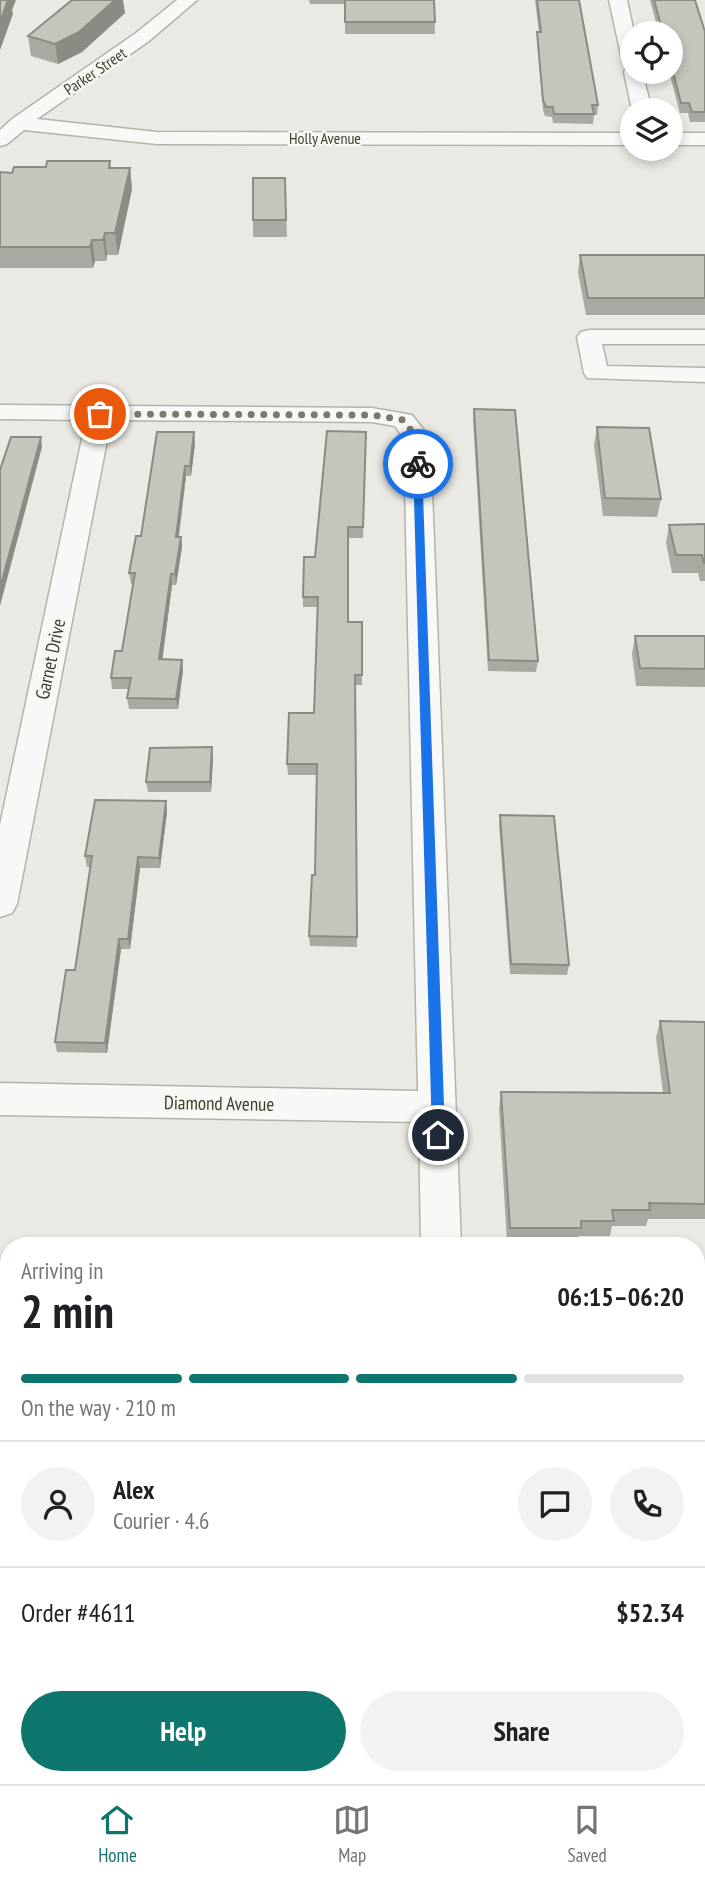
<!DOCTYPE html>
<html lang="en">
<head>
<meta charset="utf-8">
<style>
	:root { --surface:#fff; --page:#f2f2f2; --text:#202124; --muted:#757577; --line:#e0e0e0; --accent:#0f766e }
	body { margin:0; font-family:"PT Sans Narrow",sans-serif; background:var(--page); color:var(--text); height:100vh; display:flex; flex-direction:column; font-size:26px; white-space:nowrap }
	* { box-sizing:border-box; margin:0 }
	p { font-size:23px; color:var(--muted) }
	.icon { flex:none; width:38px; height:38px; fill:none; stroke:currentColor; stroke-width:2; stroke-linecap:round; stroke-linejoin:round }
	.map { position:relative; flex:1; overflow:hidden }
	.drawer { position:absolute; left:0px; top:1237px; width:705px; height:548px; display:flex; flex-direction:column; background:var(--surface); border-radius:28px 28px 0 0; box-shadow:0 4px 10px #0003 }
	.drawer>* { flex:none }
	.fabs { position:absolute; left:620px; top:21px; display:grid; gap:14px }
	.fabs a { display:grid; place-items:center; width:63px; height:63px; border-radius:50%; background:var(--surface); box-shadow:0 4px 10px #0003; font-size:35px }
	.pin { position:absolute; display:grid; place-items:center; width:60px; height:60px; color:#fff; margin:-30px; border:4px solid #fff; border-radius:50%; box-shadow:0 2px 7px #0007 }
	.courier { position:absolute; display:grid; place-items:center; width:70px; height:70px; margin:-35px; border:5px solid #1a73e8; border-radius:50%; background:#fff; color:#222; box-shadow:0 2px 9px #0007 }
	.summary em { font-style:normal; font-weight:700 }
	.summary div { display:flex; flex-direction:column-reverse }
	.summary { display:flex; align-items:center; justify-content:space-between; height:119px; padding:0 21px }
	h1 { font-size:46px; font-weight:700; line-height:52px }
	.bar { display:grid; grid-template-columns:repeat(4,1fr); gap:10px 7px; align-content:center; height:84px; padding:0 21px }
	.bar i { height:9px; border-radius:5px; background:var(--line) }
	.bar .current { background:var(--accent) }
	.bar p { grid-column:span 4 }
	.line { display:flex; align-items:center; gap:18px; padding:0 21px; border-top:2px solid var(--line) }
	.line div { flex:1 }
	.round { display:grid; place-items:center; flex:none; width:74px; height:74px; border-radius:37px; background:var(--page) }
	.primary-button { display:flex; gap:14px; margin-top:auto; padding:14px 21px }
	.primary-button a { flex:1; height:80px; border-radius:42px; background:var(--accent); color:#fff; font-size:28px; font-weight:700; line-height:80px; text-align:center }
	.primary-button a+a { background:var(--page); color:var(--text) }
	.dock { display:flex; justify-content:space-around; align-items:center; height:98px; border-top:2px solid var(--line); background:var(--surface); font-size:19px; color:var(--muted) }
	.dock a { display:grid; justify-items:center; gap:4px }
	.dock .current { color:var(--accent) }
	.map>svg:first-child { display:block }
</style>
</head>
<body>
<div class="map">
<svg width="705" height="1784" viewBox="0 0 705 1784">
	<rect width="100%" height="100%" fill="#eae9e3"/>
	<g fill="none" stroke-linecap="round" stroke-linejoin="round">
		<!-- minor casing -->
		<g stroke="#b4b3a9" stroke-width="3">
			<path id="minor" d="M 177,0 L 197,0 L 149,41 L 37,119 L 157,132 L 632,133 L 632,145 L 157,144 L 24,130 L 7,144 L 0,146 L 0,130 L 12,119 L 136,33 Z
				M 609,0 L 627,0 L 634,33 L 632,33 L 632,72 L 642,72 L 652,110 L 632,110 L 624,72 L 626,68 L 623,64 Z
				M 670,133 L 705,133 L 705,145 L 670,145 Z
				M 589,330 L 705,330 L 705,344 L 602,344 L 607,366 L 705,368 L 705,382 L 587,378 L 584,373 L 577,337 L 581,332 Z
				M 0,405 L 372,408 L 412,415 L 430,438 L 461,1246 L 421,1246 L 419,1122 L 0,1115 L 0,1083 L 418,1091 L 404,439 L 395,426 L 372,422 L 111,420 L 17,904 L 12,913 L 0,917 L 0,825 L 86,420 L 0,419 Z"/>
		</g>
		<!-- secondary casing -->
		<g stroke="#b4b3a9" stroke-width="3">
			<path id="secondary" d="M 705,1400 L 705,1449 L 696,1452 L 696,1403 Z
				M 0,1593 L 9,1593 L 9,1647 L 0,1647 Z"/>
		</g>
		<!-- minor -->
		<use href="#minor" fill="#f8f8f6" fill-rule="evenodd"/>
		<!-- secondary -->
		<use href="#secondary" fill="#fff" fill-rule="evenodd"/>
	</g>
	<!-- wall -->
	<path fill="#aaa9a1" d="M 309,0 L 434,0 L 435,34 L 345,34 L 345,4 L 310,4 Z
		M 535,0 L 579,0 L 598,105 L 597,115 L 594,115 L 593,124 L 553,123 L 552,117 L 545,116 L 543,110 L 537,41 L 537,32 L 539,32 Z
		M 650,0 L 695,0 L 705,32 L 705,122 L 690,122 L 688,113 L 680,113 L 669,72 L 670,72 L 670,33 L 659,33 Z
		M 125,13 L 82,52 L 58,64 L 31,56 L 28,36 Z
		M 110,161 L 111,168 L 130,168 L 132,189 L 118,255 L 107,255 L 106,261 L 95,261 L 93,268 L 0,268 L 0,172 L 12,173 L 46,167 Z
		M 285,178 L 287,237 L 253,237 L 253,220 Z
		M 580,255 L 705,255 L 705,315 L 586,315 L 578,272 Z
		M 474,409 L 538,661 L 536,672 L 488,671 L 473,420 Z
		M 597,427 L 661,499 L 657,517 L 603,516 L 594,445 Z
		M 366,432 L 363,538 L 348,538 L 348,622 L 362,622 L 362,685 L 356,685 L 357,947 L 310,946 L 309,936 L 315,875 L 317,775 L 288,775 L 287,764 L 314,713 L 318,607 L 303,607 L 303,597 L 315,557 Z
		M 195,443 L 191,476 L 186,476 L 179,537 L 181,537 L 182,547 L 176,585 L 172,585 L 162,660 L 182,660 L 183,670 L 178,709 L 129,709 L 127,698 L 129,689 L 112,689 L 111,678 L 122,651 L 133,584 L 131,584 L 129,573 L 141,536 Z
		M 705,524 L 705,581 L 700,581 L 698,573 L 672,573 L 666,543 L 669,525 Z
		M 635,636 L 705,636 L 705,687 L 636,686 L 632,654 Z
		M 213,758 L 211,792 L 148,792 L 146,782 Z
		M 166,801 L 167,812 L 160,868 L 140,868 L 130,949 L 121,949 L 107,1053 L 57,1052 L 55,1042 L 75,970 L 91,867 L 87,867 L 85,856 Z
		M 500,815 L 569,965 L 567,975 L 510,974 L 499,825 Z
		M 660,1021 L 705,1022 L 705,1219 L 648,1219 L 646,1226 L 612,1226 L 610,1236 L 579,1236 L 578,1243 L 507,1243 L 499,1108 L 501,1092 L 663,1093 L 656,1038 Z
		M 514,1776 L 604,1776 L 605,1784 L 514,1784 Z
		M 676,1776 L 696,1776 L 705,1784 L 677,1784 Z"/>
	<!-- shaded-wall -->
	<path fill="#8b8a83" d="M 8,0 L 16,0 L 12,10 L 13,14 L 0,50 L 0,22 Z
		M 115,0 L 123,0 L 125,13 L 82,52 L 58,64 L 55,44 Z
		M 130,168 L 132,189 L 118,255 L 115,233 Z
		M 105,233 L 107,255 L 106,261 L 103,240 Z
		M 92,240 L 95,261 L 93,268 L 90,247 Z
		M 194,432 L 195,443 L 191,476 L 190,466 Z
		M 41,437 L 42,447 L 0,606 L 0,588 Z
		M 185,466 L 186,476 L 177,547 L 176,537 Z
		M 181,537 L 182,547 L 176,585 L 175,574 Z
		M 171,574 L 172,585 L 161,670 L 159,659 Z
		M 182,660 L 183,670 L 178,709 L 176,699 Z
		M 212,747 L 213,758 L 211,792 L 210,782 Z
		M 166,801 L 167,812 L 160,868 L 159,858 Z
		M 138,857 L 140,868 L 130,949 L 128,939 Z
		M 119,939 L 121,949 L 107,1053 L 105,1043 Z"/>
	<!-- building -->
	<path fill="#c6c5bb" stroke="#8b8a83" stroke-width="2" d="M 0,0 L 8,0 L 0,22 Z
		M 72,0 L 115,0 L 79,32 L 55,44 L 28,36 Z
		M 345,0 L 434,0 L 435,22 L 345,22 Z
		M 537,0 L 579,0 L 598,105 L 592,105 L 594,114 L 554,114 L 553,107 L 546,107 L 543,100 L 537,32 L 541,32 Z
		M 654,0 L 695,0 L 705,32 L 705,112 L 692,112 L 689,103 L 681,103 L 670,61 L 670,33 L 663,33 Z
		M 47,161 L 110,161 L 109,168 L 130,168 L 115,233 L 105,233 L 103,240 L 92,240 L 90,247 L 0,247 L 0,172 L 12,173 L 14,167 L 46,167 Z
		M 253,178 L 285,178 L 286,220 L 253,220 Z
		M 580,255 L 705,255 L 705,298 L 588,298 Z
		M 474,409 L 515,410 L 538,661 L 489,660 Z
		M 597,427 L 649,428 L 661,499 L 605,498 Z
		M 327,431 L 366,432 L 363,527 L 348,527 L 348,622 L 362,622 L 362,675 L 355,675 L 357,937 L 309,936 L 312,875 L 315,875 L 317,764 L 287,764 L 289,713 L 314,713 L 318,597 L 303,597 L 304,557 L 315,557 Z
		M 157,432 L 194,432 L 190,466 L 185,466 L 176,537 L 181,537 L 175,574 L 171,574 L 159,659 L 182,660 L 176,699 L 127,698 L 131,678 L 111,678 L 115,651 L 122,651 L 135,573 L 129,573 L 136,536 L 141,536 Z
		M 11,437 L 41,437 L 0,588 L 0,470 Z
		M 705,524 L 705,563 L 704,563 L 702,555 L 676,555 L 669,525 Z
		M 635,636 L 705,636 L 705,669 L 640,668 Z
		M 212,747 L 210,782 L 146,782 L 150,748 Z
		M 95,800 L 166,801 L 159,858 L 138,857 L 128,939 L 119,939 L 105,1043 L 55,1042 L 66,970 L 75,970 L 92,856 L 85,856 Z
		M 500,815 L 554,816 L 569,965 L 511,964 Z
		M 660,1021 L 705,1022 L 705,1204 L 649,1203 L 650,1210 L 612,1210 L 614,1221 L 581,1221 L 581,1228 L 510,1228 L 501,1092 L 670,1093 Z
		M 696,1614 L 705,1614 L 705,1784 L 684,1784 L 684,1776 L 696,1776 Z
		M 209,1776 L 385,1776 L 385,1784 L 209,1784 Z
		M 517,1776 L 604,1776 L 605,1784 L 518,1784 Z"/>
	<!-- route -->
	<path fill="#1a73e8" d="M 418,461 L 422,464 L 445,1135 L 438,1140 L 432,1135 L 413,464 Z"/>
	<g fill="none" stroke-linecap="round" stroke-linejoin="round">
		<!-- done -->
		<path stroke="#7c7a6d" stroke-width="7" stroke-dasharray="0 12.6" d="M 100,414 L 372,415 L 403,420 L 417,438 L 418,464"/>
	</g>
	<g text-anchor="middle" stroke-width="5" stroke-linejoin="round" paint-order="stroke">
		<!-- far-street labels -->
		<g font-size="16" fill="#403f2d" stroke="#f7f7f3">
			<text transform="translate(95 71) rotate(-34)" y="6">Parker Street</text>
			<text x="325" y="144">Holly Avenue</text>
		</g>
		<!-- street labels -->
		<g font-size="19" fill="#403f2d" stroke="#f7f7f3">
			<text transform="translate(50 659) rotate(-78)" y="7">Garnet Drive</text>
			<text transform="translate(219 1103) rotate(1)" y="7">Diamond Avenue</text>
		</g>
	</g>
</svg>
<div class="fabs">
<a><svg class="icon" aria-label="locate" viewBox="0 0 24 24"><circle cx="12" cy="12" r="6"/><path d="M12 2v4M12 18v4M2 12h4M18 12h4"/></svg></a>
<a><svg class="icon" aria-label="layers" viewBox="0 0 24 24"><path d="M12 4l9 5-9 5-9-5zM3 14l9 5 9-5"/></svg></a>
</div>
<div class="pin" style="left:100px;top:414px;background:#ea580c"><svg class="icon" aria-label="bag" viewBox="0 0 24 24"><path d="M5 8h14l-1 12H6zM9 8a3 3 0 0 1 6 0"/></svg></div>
<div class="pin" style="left:438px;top:1135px;background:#1f2937"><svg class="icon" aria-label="home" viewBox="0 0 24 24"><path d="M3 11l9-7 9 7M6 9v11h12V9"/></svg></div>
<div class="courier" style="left:418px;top:464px"><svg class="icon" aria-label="bike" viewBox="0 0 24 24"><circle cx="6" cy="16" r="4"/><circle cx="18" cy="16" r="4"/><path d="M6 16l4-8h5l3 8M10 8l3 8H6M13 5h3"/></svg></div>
<section class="drawer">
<div class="summary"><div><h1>2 min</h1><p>Arriving in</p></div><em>06:15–06:20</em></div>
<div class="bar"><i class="current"></i><i class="current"></i><i class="current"></i><i></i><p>On the way · 210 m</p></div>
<div class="line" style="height:126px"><a class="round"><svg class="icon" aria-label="person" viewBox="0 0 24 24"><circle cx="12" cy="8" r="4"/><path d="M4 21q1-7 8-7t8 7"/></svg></a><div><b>Alex</b><p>Courier · 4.6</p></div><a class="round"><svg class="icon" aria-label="chat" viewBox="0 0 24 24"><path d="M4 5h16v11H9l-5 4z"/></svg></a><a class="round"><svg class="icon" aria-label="phone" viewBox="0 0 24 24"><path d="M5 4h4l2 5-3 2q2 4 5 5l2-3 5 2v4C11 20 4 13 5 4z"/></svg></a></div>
<div class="line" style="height:91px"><div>Order #4611</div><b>$52.34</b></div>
<div class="primary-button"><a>Help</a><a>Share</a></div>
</section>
</div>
<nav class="dock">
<a class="current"><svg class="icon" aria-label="home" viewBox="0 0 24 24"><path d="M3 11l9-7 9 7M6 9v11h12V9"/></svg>Home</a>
<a><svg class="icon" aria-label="map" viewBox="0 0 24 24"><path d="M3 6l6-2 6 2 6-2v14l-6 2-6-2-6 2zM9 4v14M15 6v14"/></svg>Map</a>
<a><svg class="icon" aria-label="saved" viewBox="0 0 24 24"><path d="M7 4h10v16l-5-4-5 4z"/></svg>Saved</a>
</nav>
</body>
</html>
